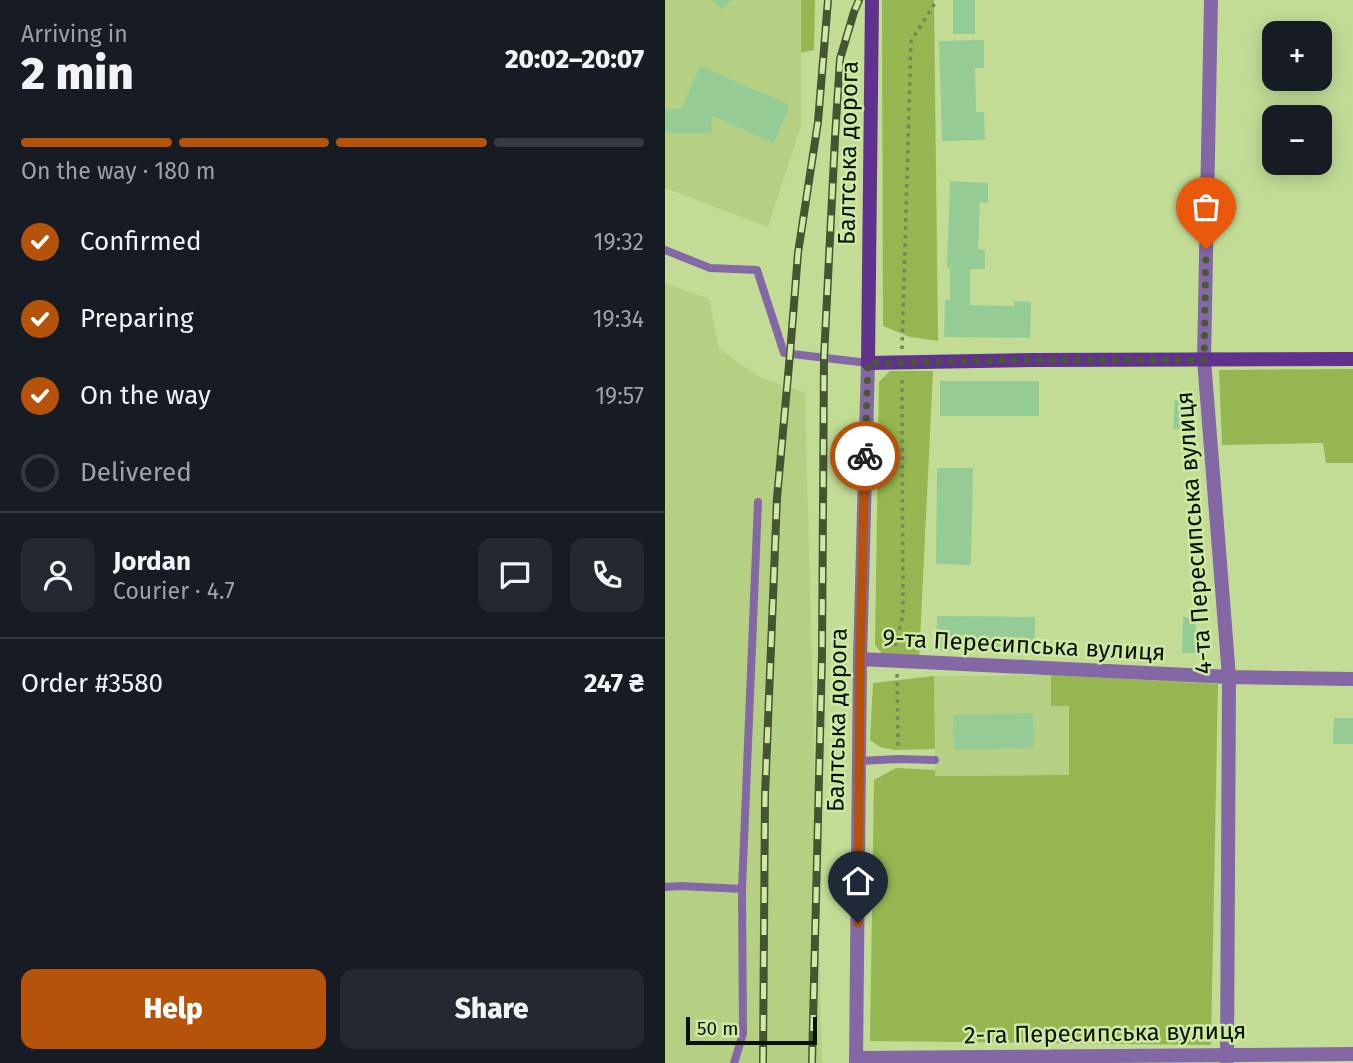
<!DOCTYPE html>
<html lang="en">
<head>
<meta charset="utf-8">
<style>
	:root { --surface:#171b24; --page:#242831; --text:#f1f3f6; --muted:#9ea1a6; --line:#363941; --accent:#b45309 }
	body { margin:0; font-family:"Fira Sans",sans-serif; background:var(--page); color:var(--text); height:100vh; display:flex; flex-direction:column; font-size:26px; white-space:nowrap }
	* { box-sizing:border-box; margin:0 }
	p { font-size:23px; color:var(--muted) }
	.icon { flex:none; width:38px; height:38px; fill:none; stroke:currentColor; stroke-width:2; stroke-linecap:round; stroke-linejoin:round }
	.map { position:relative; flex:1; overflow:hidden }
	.sheet { display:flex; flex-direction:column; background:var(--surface); width:665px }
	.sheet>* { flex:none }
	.fabs { position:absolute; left:597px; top:21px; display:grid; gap:14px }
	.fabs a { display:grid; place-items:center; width:70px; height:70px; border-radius:14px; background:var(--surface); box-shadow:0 4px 18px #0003; font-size:35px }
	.scale { position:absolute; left:21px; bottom:18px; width:131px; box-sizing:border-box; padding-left:7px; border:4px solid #0a1100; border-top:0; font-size:19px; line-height:24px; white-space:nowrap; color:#0a1100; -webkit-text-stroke:5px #cfe9a3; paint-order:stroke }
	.pin { position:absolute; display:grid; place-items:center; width:60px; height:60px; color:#fff; margin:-72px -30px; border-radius:50% 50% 50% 0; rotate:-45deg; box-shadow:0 0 7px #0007 }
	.pin .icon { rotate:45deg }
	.courier { position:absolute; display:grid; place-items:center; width:70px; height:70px; margin:-35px; border:5px solid #b45309; border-radius:50%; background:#fff; color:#222; box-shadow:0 2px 9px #0007 }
	.head em { font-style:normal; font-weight:800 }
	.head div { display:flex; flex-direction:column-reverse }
	.head { display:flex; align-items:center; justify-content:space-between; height:119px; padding:0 21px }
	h1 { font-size:46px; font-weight:800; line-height:52px }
	.bar { display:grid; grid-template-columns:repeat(4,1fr); gap:10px 7px; align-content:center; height:84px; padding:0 21px }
	.bar i { height:9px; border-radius:5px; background:var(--line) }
	.bar .on { background:var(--accent) }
	.bar p { grid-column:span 4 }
	.line { display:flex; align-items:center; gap:18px; padding:0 21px; border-top:2px solid var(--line) }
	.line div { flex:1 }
	.round { display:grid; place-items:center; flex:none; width:74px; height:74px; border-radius:14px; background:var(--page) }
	ol { padding:0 21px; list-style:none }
	li { display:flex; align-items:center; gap:21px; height:77px }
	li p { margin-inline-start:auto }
	li .icon { padding:7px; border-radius:50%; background:var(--accent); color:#fff; stroke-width:4 }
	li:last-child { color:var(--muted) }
	li i { width:38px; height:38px; border:4px solid var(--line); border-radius:50% }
	.button { display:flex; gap:14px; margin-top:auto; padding:14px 21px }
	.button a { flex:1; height:80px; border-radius:14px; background:var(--accent); color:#fff; font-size:28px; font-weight:800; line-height:80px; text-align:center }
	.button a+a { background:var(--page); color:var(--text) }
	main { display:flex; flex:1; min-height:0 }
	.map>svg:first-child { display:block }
</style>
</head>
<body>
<main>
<section class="sheet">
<div class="head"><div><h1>2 min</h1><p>Arriving in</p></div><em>20:02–20:07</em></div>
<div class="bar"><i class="on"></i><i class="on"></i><i class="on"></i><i></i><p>On the way · 180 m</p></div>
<ol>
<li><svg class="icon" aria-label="check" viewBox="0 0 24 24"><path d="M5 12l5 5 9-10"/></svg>Confirmed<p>19:32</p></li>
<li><svg class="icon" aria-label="check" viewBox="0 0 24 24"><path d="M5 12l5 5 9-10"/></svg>Preparing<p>19:34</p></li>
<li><svg class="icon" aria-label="check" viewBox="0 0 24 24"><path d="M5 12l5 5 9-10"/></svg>On the way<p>19:57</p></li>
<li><i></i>Delivered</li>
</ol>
<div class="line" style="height:126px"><a class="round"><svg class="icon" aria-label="person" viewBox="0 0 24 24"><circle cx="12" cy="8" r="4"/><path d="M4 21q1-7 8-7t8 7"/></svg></a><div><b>Jordan</b><p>Courier · 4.7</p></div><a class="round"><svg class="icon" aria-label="chat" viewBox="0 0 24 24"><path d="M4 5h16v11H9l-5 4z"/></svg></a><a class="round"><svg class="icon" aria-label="phone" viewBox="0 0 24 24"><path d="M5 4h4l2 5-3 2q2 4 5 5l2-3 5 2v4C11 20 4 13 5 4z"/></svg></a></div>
<div class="line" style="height:91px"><div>Order #3580</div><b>247 ₴</b></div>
<div class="button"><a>Help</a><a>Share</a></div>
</section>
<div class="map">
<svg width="688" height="1063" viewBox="0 0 688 1063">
	<rect width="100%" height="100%" fill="#c2dc96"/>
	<!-- built -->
	<path fill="#b5d083" d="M 0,0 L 136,0 L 136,126 L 103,227 L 0,188 Z
		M 0,283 L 44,299 L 54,348 L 94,377 L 140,393 L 157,1063 L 0,1063 Z
		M 386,675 L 386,706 L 404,706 L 404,775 L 270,776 L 269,676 Z"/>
	<!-- green -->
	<path fill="#95b651" d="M 136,0 L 150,0 L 149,50 L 136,53 Z
		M 217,0 L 269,0 L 273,341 L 245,337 L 218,326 Z
		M 688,369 L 688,463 L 661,463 L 658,443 L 557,445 L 554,370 Z
		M 225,371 L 268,371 L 254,661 L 222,660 L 210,645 L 214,382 Z
		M 386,675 L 553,684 L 546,1045 L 205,1041 L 209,780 L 231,768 L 270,770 L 270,776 L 404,775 L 404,706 L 386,706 Z
		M 269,676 L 270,749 L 229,750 L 215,747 L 205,740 L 208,683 Z"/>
	<!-- building -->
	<path fill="#95cc95" d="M 47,0 L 66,0 L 58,10 Z
		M 288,0 L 310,0 L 310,34 L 288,34 Z
		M 319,40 L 319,68 L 310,68 L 311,112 L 319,112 L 320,140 L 277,141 L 274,41 Z
		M 35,66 L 125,105 L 109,143 L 47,116 L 46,133 L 0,133 L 0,109 L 16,109 Z
		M 285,181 L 323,183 L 323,203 L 315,202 L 313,249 L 320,250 L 320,269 L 305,269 L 305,305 L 349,306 L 349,301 L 366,302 L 365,338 L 279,337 L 280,300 L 285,300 L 285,268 L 282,268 Z
		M 275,381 L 374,381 L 374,416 L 275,416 Z
		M 510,400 L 525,401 L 524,430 L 508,429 Z
		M 272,468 L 308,468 L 306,565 L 271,564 Z
		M 272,616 L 370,617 L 370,651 L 271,651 Z
		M 518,617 L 531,618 L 530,653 L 517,653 Z
		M 368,713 L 369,748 L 289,750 L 288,715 Z
		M 669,718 L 688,718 L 688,744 L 668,744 Z"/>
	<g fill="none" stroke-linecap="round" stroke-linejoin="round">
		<!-- path -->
		<path stroke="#758757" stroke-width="3.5" stroke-dasharray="3.5 5" stroke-linecap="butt" d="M 237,349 L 246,41 L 272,0
			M 230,646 L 238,615 L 237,378
			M 232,674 L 233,747"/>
		<!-- service -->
		<path stroke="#8468a6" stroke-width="8" d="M 0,250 L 45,268 L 92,270 L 119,353 L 203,363
			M 195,761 L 233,759 L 270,760
			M 0,887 L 16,886 L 77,889
			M 69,1063 L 78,1034 L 77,889 L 93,502"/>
		<!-- minor -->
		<path stroke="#8468a6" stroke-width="14" d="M 546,0 L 539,360 L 564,677 L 562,1063
			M 195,659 L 564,677 L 688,679
			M 192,1058 L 688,1054
			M 191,1063 L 195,659 L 203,363"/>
		<!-- secondary -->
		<path stroke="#61318e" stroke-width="14" d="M 207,0 L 203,363 L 369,360 L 688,359"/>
		<!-- rail casing -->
		<g stroke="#475432" stroke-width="8">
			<path id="rail" d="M 98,1063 L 100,796 L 112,498 L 125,354 L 133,253 L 153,122 L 163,0
				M 147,1063 L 157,655 L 159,358 L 170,138 L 175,59 L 189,12 L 194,0"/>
		</g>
		<!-- rail -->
		<use href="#rail" stroke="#cfe9a3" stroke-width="5" stroke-dasharray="16" stroke-linecap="butt"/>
	</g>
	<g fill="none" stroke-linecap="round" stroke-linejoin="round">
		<!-- done -->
		<path stroke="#4a5834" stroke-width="7" stroke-dasharray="0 12.6" d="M 200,456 L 203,363 L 369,360 L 539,360 L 541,249"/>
		<!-- route -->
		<path stroke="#b45309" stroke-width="9" d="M 193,923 L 195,659 L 200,456"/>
	</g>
	<g text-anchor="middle" stroke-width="5" stroke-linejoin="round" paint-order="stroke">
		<!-- street labels -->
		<g font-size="24" fill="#0a1100" stroke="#cfe9a3">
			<text transform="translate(183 153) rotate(-89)" y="8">Балтська дорога</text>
			<text transform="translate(529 533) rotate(-94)" y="8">4-та Пересипська вулиця</text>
			<text transform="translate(359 645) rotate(3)" y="8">9-та Пересипська вулиця</text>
			<text transform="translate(172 720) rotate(-89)" y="8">Балтська дорога</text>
			<text transform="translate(440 1033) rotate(-1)" y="8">2-га Пересипська вулиця</text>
		</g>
	</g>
</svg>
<div class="fabs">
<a>+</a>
<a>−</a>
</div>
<div class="scale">50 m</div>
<div class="pin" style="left:541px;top:249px;background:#ea580c"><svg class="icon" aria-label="bag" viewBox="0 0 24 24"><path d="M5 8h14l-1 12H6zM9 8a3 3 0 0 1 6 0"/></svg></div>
<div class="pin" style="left:193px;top:923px;background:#1f2937"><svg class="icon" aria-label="home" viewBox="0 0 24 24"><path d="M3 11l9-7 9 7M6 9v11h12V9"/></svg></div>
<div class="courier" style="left:200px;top:456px"><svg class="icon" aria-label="bike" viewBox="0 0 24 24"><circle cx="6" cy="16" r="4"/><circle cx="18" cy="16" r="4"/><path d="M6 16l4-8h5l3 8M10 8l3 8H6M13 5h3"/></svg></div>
</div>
</main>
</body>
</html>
